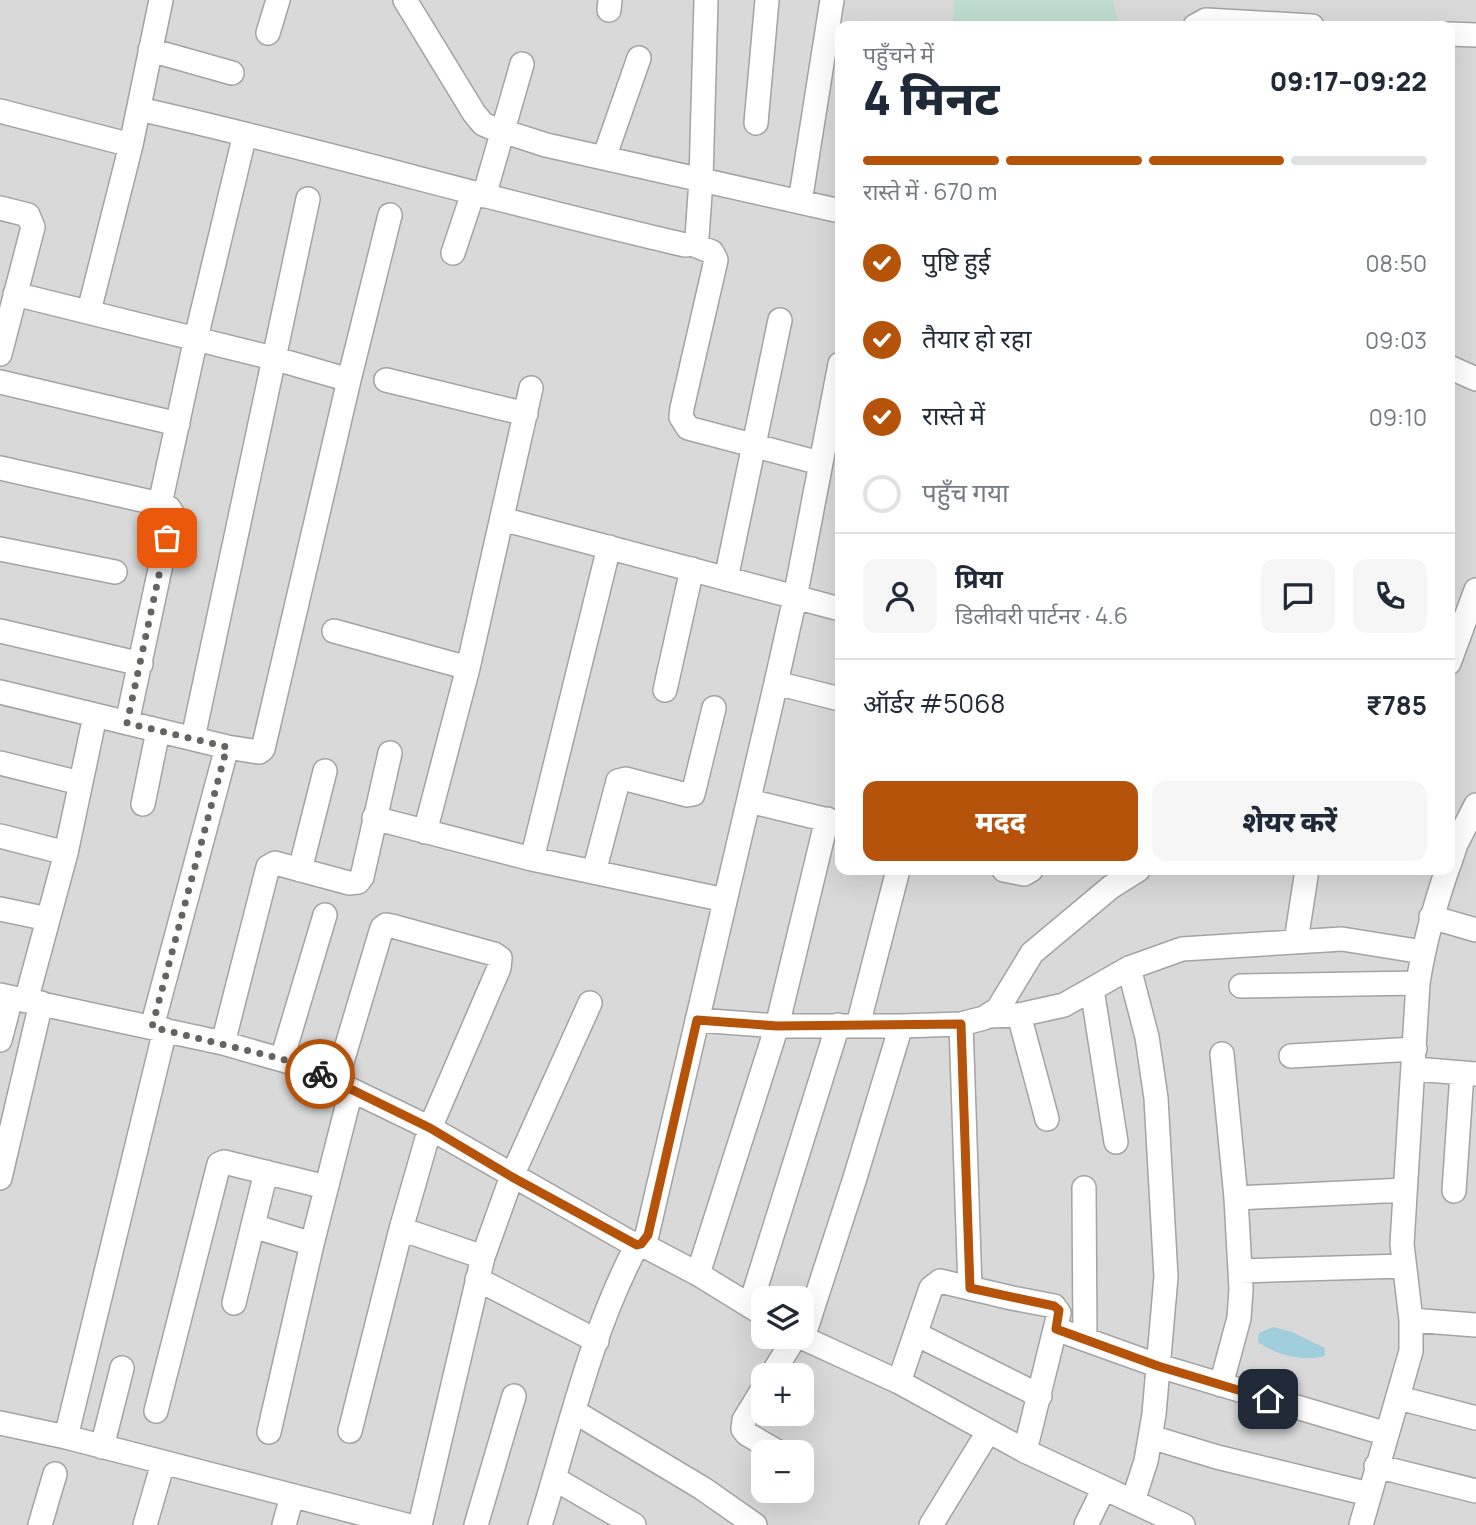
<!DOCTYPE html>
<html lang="hi">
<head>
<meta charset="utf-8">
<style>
	:root { --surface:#fff; --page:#f6f6f7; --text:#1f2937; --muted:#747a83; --line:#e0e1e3; --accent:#b45309 }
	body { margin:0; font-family:Manrope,"Noto Sans Devanagari",sans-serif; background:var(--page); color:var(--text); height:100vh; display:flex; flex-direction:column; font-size:26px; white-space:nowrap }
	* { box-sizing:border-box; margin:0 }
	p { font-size:23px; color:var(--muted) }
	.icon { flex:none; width:38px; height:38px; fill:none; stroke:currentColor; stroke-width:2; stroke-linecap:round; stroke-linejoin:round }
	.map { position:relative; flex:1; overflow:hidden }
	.drawer { position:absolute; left:835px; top:21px; width:620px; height:854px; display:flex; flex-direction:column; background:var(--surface); border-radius:14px; box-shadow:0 7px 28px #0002 }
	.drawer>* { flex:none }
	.controls { position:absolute; left:751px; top:1286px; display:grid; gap:14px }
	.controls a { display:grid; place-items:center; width:63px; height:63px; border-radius:14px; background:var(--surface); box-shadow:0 7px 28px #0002; font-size:35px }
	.pin { position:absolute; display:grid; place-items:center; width:60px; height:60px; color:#fff; margin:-30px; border-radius:14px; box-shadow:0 4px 10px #0006 }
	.courier { position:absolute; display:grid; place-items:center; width:70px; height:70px; margin:-35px; border:5px solid #b45309; border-radius:50%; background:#fff; color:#222; box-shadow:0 2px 9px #0007 }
	.headline em { font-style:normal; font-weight:800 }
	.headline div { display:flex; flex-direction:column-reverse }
	.headline { display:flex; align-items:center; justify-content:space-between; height:119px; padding:0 28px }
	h1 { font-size:46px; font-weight:800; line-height:52px }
	.bar { display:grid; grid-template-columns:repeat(4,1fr); gap:10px 7px; align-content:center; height:84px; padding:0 28px }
	.bar i { height:9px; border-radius:5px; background:var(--line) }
	.bar .current { background:var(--accent) }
	.bar p { grid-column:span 4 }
	.line { display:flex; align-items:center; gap:18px; padding:0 28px; border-top:2px solid var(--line) }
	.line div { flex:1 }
	.round { display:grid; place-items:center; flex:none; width:74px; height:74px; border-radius:14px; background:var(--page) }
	ol { padding:0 28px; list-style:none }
	li { display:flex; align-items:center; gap:21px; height:77px }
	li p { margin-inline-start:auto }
	li .icon { padding:7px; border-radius:50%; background:var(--accent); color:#fff; stroke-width:4 }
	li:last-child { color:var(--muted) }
	li i { width:38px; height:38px; border:4px solid var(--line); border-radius:50% }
	.primary-button { display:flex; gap:14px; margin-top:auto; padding:14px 28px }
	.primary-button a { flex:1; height:80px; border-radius:14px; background:var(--accent); color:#fff; font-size:28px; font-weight:800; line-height:80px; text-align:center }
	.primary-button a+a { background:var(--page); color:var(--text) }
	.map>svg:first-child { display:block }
</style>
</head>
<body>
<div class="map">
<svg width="1476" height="1525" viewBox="0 0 1476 1525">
	<rect width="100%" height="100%" fill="#eeeae1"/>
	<!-- residential -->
	<path fill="#dad9d9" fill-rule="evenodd" d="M 0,0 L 1476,0 L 1476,1525 L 0,1525 ZM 840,26 L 1449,26 L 1449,870 L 840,870 ZM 763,1298 L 802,1298 L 802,1337 L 763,1337 ZM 763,1376 L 802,1376 L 802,1414 L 763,1414 ZM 763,1452 L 802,1452 L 802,1491 L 763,1491 Z"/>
	<!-- wetland -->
	<path fill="#bedccf" d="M 955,0 L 1113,0 L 1119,26 L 952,26 Z"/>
	<!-- water -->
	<path fill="#a1cedd" d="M 1273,1327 L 1292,1332 L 1325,1348 L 1325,1356 C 1302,1362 1276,1355 1258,1342 L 1259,1333 Z"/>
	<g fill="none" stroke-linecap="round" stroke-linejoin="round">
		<!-- minor casing -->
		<g stroke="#a3a3a3" stroke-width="26">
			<path id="minor" d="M 405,0 L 474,113 L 483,124 L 490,127 L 546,145 L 840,211
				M 609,10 L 610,0
				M 1195,26 L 1206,20 L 1312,26
				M 268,33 L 278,0
				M 1449,34 L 1476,35
				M 150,50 L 232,73
				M 139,109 C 322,150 502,203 685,245 L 692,244 L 697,237 L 701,180 L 706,0
				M 0,111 L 131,145
				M 756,123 L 767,0
				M 604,158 L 639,58
				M 484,196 L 522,64
				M 800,202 L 832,0
				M 0,208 L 28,215 L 33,227 L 0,354
				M 692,244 L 712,252 L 716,260 L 682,408 L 681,417 L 688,428 L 820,463
				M 453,253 L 473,193
				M 15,294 L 273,358 L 349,380
				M 89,311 L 131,145 L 161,0
				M 1449,367 L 1476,379
				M 386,380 L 526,414
				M 0,382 L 178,424
				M 0,468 L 160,504 L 169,508 L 172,513 L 127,723
				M 160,504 L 196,338 L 245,134
				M 502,519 L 840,609
				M 0,549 L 115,572
				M 726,579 L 780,320
				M 0,631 L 141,664
				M 334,631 L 468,668
				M 1449,663 L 1476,590
				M 776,683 L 840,699
				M 665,690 L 692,569
				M 0,692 L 227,747 L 259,752 L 263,749 L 349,380 L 390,215
				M 193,738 L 308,199
				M 0,763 L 80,783
				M 749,801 L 840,823
				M 143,804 L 158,731
				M 374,818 L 532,859 L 725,900
				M 425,832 L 468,668 L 531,388
				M 0,836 L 66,853
				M 532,859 L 609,547
				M 1449,865 L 1456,844 L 1476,805
				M 300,870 L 325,771
				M 1004,870 L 1024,874 L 1031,870
				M 594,872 L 618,781 L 626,779 L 687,795 L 693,794 L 714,708
				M 0,909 L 48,919
				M 1431,917 L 1476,930
				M 1296,941 L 1307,870
				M 1129,968 L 1147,1037 L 1156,1098 L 1166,1277 L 1154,1414 L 1146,1461 L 1133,1501
				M 1241,986 L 1418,983
				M 1092,989 L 1116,1142
				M 0,995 L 223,1043 L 300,1065 L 430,1128 L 633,1244 L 641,1244 L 647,1235 L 776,683 L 795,598 L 840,364
				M 26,1001 L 66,853 L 95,716
				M 1019,1015 L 1047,1119
				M 989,1016 L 1019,1015 L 1064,1005 L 1129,968 L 1182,949 L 1342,939 L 1423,952
				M 697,1020 L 777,1026 L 901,1026 L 961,1024 L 984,1018 L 998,1009 L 1032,953 L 1111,887 L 1138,870
				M 961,1024 L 970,1288
				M 858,1025 L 898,870
				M 152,1027 L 227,747
				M 0,1040 L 11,998
				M 223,1043 L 268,867 L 275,863 L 349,883 L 358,882 L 362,877 L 390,753
				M 1291,1056 L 1415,1049
				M 282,1059 L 325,915
				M 1415,1069 L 1476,1074
				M 336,1082 L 382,928 L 386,925 L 392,926 L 494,954 L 500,958 L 499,968 L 430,1128 L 401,1229 L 350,1431
				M 0,1178 L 41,1003
				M 1084,1188 L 1085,1339
				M 1454,1191 L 1462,1073
				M 1236,1198 L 1405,1190
				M 253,1226 L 312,1244
				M 401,1229 L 483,1257
				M 641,1244 L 698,1274 L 763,1314
				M 1240,1271 L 1403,1266
				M 698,1274 L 777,1026 L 827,819
				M 477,1279 L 597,1341
				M 234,1303 L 266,1172
				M 750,1306 L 838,1025
				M 1411,1320 L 1476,1325
				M 1056,1329 L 1159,1366 L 1387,1434
				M 916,1334 L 1040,1396
				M 801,1337 L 899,1382 L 1025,1451 L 1183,1525
				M 803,1338 L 854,1181 L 901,1026
				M 771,1376 L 795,1337
				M 899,1382 L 931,1288 L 940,1281 L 1012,1298 L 1054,1306 L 1059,1313 L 1025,1451
				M 1221,1385 L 1239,1318 L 1241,1289 L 1236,1198 L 1222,1054
				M 763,1389 L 744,1420 L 743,1429 L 747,1434 L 778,1452
				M 1399,1398 L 1476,1418
				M 156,1411 L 219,1164 L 224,1162 L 326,1187
				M 575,1412 L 702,1488 L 755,1525
				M 0,1423 L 66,1437 L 406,1525
				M 269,1432 L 312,1244 L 351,1091
				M 66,1437 L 165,1030
				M 1151,1437 L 1217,1457 L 1369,1494
				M 102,1447 L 122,1368
				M 1376,1466 L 1476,1491
				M 555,1479 L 634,1525
				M 40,1525 L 55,1474
				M 145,1525 L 163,1463
				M 284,1525 L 292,1496
				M 420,1525 L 483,1257 L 512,1176 L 590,1003
				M 476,1525 L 514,1396
				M 540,1525 C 569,1432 591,1331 637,1245
				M 931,1525 L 988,1432
				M 1086,1525 L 1104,1488
				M 1361,1525 L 1411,1351 L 1411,1320 L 1402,1244 L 1418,983 C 1424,944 1434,908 1447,870"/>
		</g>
		<!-- minor -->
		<use href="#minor" stroke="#fff" stroke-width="23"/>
	</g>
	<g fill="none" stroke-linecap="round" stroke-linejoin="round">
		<!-- done -->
		<path stroke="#666461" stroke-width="7" stroke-dasharray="0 12.6" d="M 167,538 L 127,723 L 227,747 L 152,1027 L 282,1059 L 320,1074"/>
		<!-- route -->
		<path stroke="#b45309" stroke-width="9" d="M 320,1074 L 430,1128 L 512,1177 L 637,1245 L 641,1244 L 648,1235 L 697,1020 L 777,1026 L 961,1024 L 970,1288 L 1054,1306 L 1059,1310 L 1056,1329 L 1158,1366 L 1268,1399"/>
	</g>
</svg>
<div class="controls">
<a><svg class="icon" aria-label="layers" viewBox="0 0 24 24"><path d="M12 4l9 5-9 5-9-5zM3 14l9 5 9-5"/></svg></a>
<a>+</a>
<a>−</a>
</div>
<div class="pin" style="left:167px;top:538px;background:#ea580c"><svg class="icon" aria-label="bag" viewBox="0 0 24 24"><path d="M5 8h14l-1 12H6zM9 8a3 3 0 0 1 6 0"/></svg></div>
<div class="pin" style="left:1268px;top:1399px;background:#1f2937"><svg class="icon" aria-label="home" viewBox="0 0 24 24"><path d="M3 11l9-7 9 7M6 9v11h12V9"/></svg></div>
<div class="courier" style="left:320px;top:1074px"><svg class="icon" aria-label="bike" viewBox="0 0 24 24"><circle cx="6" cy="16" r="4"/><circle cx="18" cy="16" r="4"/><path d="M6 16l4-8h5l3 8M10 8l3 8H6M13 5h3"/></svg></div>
<section class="drawer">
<div class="headline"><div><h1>4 मिनट</h1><p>पहुँचने में</p></div><em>09:17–09:22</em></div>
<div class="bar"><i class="current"></i><i class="current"></i><i class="current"></i><i></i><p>रास्ते में · 670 m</p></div>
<ol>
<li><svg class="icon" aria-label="check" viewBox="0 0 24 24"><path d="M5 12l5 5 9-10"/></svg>पुष्टि हुई<p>08:50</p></li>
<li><svg class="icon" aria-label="check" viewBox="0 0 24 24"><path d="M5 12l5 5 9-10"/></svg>तैयार हो रहा<p>09:03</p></li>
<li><svg class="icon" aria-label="check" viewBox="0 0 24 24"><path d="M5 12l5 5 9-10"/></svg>रास्ते में<p>09:10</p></li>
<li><i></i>पहुँच गया</li>
</ol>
<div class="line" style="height:126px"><a class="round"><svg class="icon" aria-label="person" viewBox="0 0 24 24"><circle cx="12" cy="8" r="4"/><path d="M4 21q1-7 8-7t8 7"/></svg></a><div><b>प्रिया</b><p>डिलीवरी पार्टनर · 4.6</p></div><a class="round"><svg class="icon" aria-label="chat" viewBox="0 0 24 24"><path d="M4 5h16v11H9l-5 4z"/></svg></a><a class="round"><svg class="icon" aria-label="phone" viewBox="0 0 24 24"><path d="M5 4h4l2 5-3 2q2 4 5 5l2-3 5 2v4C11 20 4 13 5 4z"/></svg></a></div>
<div class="line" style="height:91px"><div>ऑर्डर #5068</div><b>₹785</b></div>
<div class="primary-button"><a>मदद</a><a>शेयर करें</a></div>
</section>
</div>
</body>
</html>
